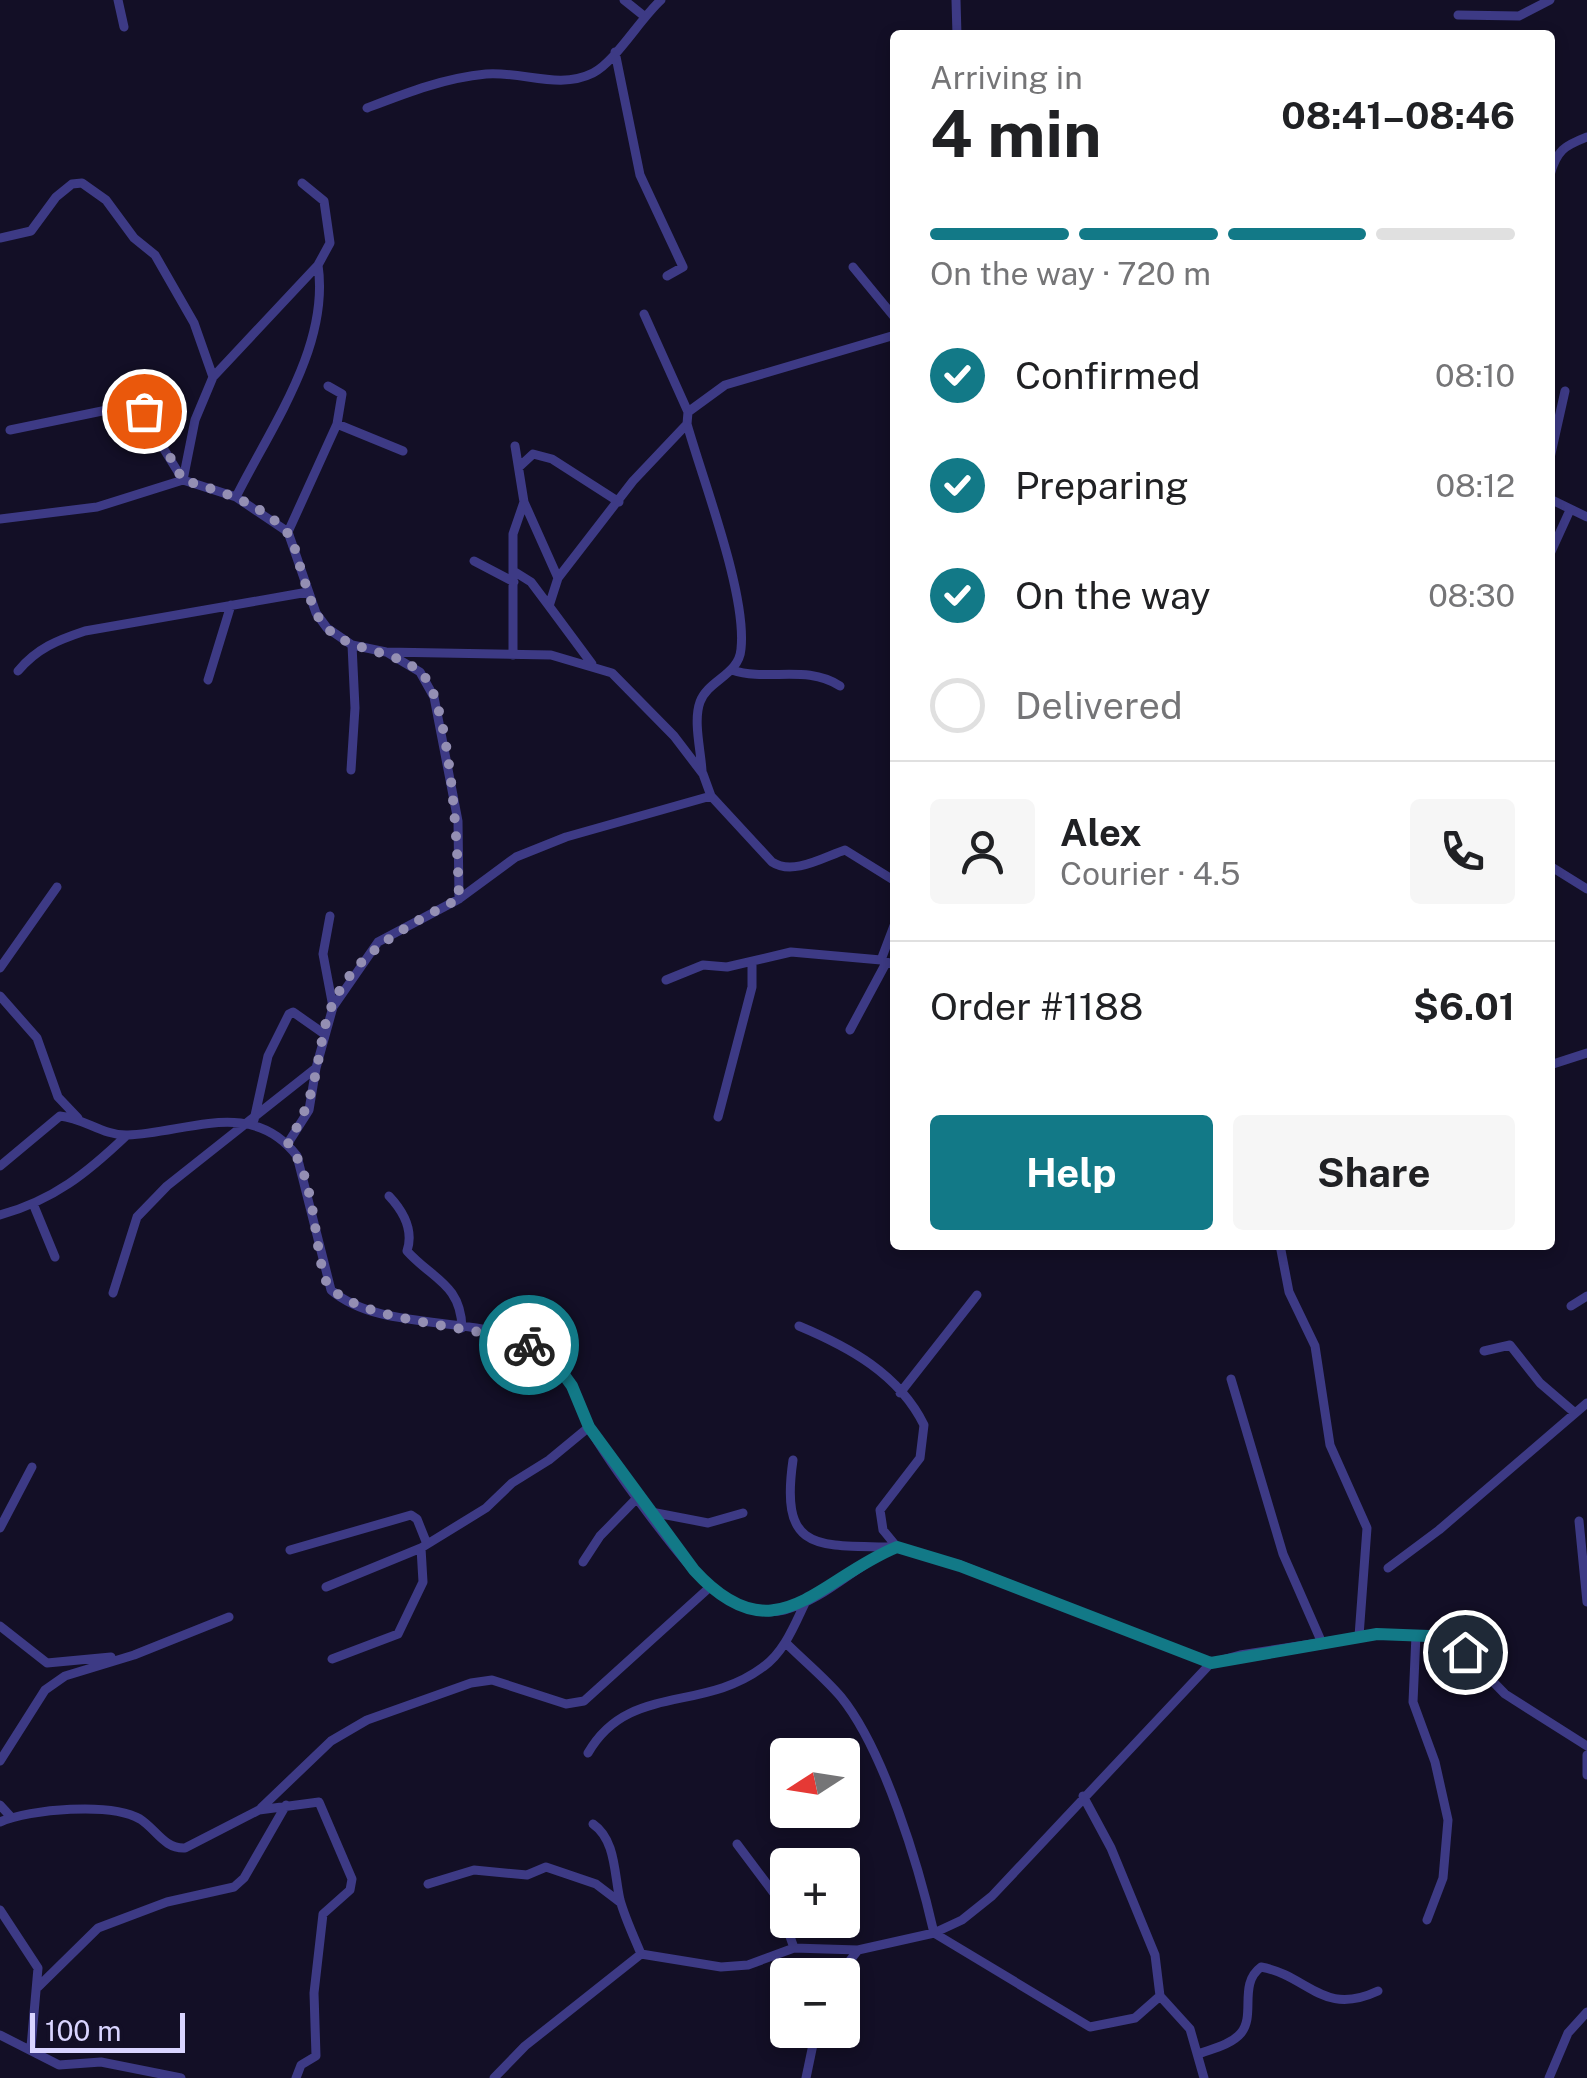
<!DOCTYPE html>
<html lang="en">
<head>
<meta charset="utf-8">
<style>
	:root { --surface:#fff; --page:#f6f6f6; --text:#202124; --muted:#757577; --line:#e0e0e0; --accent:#127987 }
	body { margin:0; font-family:"Public Sans",sans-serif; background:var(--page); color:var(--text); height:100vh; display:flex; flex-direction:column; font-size:38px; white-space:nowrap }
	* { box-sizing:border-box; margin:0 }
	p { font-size:32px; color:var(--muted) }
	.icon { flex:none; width:55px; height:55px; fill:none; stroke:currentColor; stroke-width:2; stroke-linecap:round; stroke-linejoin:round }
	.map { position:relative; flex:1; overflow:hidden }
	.details { position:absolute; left:890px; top:30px; width:665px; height:1220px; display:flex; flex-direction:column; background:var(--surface); border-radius:10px; box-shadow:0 5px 15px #0003 }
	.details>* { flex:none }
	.needle { width:65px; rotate:258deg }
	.fabs { position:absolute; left:770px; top:1738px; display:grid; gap:20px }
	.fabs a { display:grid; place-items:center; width:90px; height:90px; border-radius:10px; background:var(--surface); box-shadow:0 5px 15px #0003; font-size:50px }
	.scale { position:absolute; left:30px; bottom:25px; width:155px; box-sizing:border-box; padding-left:10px; border:5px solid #d9d4ff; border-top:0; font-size:28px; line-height:35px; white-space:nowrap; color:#d9d4ff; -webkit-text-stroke:8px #130f26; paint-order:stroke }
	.pin { position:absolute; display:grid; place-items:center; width:85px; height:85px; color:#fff; margin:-42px; border:5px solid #fff; border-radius:50%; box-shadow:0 2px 10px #0007 }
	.courier { position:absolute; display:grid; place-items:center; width:100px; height:100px; margin:-50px; border:8px solid #127987; border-radius:50%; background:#fff; color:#222; box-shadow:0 2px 12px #0007 }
	.summary em { font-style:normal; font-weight:700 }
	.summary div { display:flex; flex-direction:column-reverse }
	.summary { display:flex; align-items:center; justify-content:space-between; height:170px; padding:0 40px }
	h1 { font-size:65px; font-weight:700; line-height:75px }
	.bar { display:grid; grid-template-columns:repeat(4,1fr); gap:15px 10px; align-content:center; height:120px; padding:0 40px }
	.bar i { height:12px; border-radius:8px; background:var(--line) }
	.bar .on { background:var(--accent) }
	.bar p { grid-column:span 4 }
	.line { display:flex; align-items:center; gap:25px; padding:0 40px; border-top:2px solid var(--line) }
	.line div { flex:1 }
	.round { display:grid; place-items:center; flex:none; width:105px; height:105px; border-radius:10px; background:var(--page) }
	ol { padding:0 40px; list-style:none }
	li { display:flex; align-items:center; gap:30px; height:110px }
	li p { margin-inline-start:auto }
	li .icon { padding:10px; border-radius:50%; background:var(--accent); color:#fff; stroke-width:4 }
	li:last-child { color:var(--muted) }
	li i { width:55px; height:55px; border:5px solid var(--line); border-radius:50% }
	.cta { display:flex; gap:20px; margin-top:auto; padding:20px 40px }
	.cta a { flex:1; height:115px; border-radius:10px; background:var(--accent); color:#fff; font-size:40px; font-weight:700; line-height:115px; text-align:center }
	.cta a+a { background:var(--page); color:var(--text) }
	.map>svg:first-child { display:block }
</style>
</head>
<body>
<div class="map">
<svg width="1587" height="2078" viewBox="0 0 1587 2078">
	<rect width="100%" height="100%" fill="#130f26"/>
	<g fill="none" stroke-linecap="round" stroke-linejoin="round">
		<!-- street -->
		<path stroke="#3d3a85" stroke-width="9" d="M 118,0 L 124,27
			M 624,0 L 644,16
			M 956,0 L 957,35
			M 1458,15 L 1519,16 L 1550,0
			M 615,52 L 640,175 L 683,267 L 667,276
			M 367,108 C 406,93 444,78 486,74 C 523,71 559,90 593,73 C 615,62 640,19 661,0
			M 1550,175 C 1557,150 1564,146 1587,137
			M 0,238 L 31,231 L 56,197 L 72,184 L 82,183 L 106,200 L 134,238 L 155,255 L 194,323 L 213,377 L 195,420 L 183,480
			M 853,267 L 895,318
			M 644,314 L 688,412 L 687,424 C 703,481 747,594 741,649 C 739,675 708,680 700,702 C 693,721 701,751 702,771
			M 213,377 L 318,265 L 330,243 L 324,201 L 302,183
			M 688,412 L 725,385 L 895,335
			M 337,424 L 403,451
			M 10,430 L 136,404 L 183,480
			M 515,446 L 524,502 L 558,578 L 549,606 L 592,664
			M 1550,458 L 1565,391
			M 519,467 L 533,454 L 552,459 L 619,502
			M 236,497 C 271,427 330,346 318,265
			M 1550,499 L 1587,517
			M 0,519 L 97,507 L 183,480 L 236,497 L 288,532 L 316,613 L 327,628 L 352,645 L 386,652 L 551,655 L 612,673 L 674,736 L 703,774 L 711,796 L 772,862 C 793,876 824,857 845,850 L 895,881
			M 288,532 L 337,424 L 342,394 L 328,386
			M 1550,554 L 1570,510
			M 474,561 L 514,582
			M 515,572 L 531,582 L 549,606
			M 558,578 L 633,481 L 687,424
			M 388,653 L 420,672 L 434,697 L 458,821 L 459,899
			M 513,655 L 513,534 L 524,502
			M 732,670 C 768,682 806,664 840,686
			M 18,671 C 37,648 58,640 85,631 L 308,592
			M 208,680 L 231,605
			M 351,770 L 355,708 L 352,645
			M 1550,866 L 1587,889
			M 330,916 L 323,954 L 333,1007
			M 895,923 L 881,960 L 895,965
			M 0,968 L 57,887
			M 666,980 L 703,965 L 727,967 L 791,952 L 881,960
			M 0,996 L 37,1038 L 58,1097 L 78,1118
			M 850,1030 L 886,963
			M 1550,1065 L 1587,1053
			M 718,1117 L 752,987 L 752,962
			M 254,1120 L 268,1056 L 289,1014 L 293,1012 L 323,1033
			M 288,1143 L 309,1110 L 316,1068
			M 0,1166 L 60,1116 C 84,1118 103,1136 128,1135 C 187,1133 252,1097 297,1156 L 331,1290 C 386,1337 492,1310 549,1354 C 571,1372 576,1403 589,1427 C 606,1458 687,1571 714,1590 C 735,1605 759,1616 784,1610 C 827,1599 857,1563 897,1547 L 960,1565 L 1211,1663
			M 389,1196 C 404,1212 414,1230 407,1251 C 432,1279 461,1284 462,1328
			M 34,1206 L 55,1257
			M 0,1215 C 54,1200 87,1173 127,1135
			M 1280,1245 L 1289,1292 L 1315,1346 L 1330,1445 L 1367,1528 L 1359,1636
			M 113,1293 L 137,1217 L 167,1186 L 316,1068 L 333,1007 L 378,942 L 459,899 L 516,857 L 566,837 L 711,796
			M 1571,1306 L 1587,1296
			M 799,1326 C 849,1347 899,1374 924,1425 L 920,1458 L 880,1510 L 883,1530 L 897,1547
			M 1484,1351 L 1510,1345 L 1540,1383 L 1575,1413
			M 1231,1379 L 1283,1554 L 1322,1643
			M 900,1393 L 977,1295
			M 793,1460 C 780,1550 814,1546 889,1547
			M 651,1512 L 708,1523 L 743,1513
			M 1579,1521 L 1587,1602
			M 0,1528 L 32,1467
			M 290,1550 L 411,1515 L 417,1519 L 427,1544
			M 583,1562 L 600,1536 L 639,1496
			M 1388,1568 L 1439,1530 L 1587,1403
			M 326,1587 L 421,1548 L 486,1508 L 512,1483 L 549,1460 L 589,1427
			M 0,1626 L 47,1663 L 111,1657
			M 1416,1635 L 1413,1702 L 1435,1762 L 1448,1820 L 1443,1878 L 1427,1920
			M 786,1643 C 804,1661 825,1678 841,1697 C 884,1750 919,1867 934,1933 L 1090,2027 L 1135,2018 L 1160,1996
			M 332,1659 L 398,1634 L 423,1582 L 421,1548
			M 588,1753 C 628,1683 702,1713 763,1667 C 784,1652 794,1626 805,1603
			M 1587,1755 L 1587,1775
			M 0,1761 L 45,1690 L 65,1676 L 134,1655 L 229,1617
			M 1083,1796 L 1111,1848 L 1155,1955 L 1160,1996 L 1190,2029 L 1204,2078
			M 0,1805 L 11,1817
			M 261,1808 L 331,1741 L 367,1720 L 471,1683 L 492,1680 L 566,1704 L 584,1701 L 710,1587
			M 0,1822 C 30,1809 111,1802 140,1819 C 156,1829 164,1849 185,1848 L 259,1810 L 319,1802 L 352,1879 L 350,1890 L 323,1914 L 314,1993 L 316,2056 L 301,2065 L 296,2078
			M 593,1824 C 616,1840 614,1874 620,1900 C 625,1918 634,1937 641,1954
			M 737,1844 L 776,1896 L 794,1948
			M 428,1884 L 474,1870 L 527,1875 L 546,1867 L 596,1884 L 621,1903
			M 0,1910 L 38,1968 L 31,2047
			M 839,1975 L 858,1950 L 934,1933 L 962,1920 L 992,1896 L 1211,1663 L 1240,1655 L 1377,1634 L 1429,1637 L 1465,1653 L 1505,1694 L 1587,1746
			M 38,1987 L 98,1928 L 167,1902 L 234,1887 L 244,1878 L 286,1805
			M 0,2035 L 59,2065 L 101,2062 L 181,2078
			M 1198,2054 C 1211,2049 1231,2045 1241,2033 C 1256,2015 1238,1984 1261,1967 C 1309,1976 1322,2017 1378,1991
			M 494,2078 L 525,2046 L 641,1954 L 721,1967 L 748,1965 L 794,1948 L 858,1950
			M 806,2078 L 816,2030
			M 1549,2078 L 1568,2033 L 1587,2012"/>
	</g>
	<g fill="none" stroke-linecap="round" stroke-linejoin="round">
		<!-- done -->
		<path stroke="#948fb3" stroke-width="10" stroke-dasharray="0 18" d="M 144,411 L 183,480 C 219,491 258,502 285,530 C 295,540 299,566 304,580 C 310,596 314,616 327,628 C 353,654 395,648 422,674 C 451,702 458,856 459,899 C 399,929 337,962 323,1035 C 314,1082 313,1101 288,1143 C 315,1179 313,1234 324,1276 C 337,1323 486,1325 529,1345"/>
		<!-- route -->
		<path stroke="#127987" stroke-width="12" d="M 529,1345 L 554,1361 L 572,1386 L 589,1427 L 694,1570 C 775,1659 818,1579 897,1547 L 960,1566 L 1211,1663 L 1377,1634 L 1429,1636 L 1465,1652"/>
	</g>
</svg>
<div class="fabs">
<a><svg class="needle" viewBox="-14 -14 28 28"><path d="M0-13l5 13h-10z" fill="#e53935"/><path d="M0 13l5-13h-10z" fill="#757577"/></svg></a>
<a>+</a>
<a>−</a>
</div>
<div class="scale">100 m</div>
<div class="pin" style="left:144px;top:411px;background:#ea580c"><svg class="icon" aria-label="bag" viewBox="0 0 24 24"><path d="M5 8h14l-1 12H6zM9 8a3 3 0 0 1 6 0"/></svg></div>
<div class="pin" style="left:1465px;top:1652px;background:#1f2937"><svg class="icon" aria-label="home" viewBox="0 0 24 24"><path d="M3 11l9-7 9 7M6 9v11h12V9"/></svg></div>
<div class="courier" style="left:529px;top:1345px"><svg class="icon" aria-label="bike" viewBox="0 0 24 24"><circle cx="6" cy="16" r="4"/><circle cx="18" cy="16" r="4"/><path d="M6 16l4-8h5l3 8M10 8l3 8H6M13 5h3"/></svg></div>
<section class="details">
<div class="summary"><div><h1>4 min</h1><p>Arriving in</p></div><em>08:41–08:46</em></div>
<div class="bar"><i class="on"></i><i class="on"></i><i class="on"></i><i></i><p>On the way · 720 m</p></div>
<ol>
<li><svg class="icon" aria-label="check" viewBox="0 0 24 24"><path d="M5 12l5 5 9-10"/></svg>Confirmed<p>08:10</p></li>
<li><svg class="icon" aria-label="check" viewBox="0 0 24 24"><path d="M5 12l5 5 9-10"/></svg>Preparing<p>08:12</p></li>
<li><svg class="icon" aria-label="check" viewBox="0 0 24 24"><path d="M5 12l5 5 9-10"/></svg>On the way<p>08:30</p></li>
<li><i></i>Delivered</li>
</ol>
<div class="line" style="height:180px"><a class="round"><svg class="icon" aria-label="person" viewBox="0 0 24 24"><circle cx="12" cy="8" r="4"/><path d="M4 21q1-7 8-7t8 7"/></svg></a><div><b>Alex</b><p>Courier · 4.5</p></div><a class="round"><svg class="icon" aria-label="phone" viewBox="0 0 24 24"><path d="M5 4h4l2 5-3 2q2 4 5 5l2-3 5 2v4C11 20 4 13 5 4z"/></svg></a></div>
<div class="line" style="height:130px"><div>Order #1188</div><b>$6.01</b></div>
<div class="cta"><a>Help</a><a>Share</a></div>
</section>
</div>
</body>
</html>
